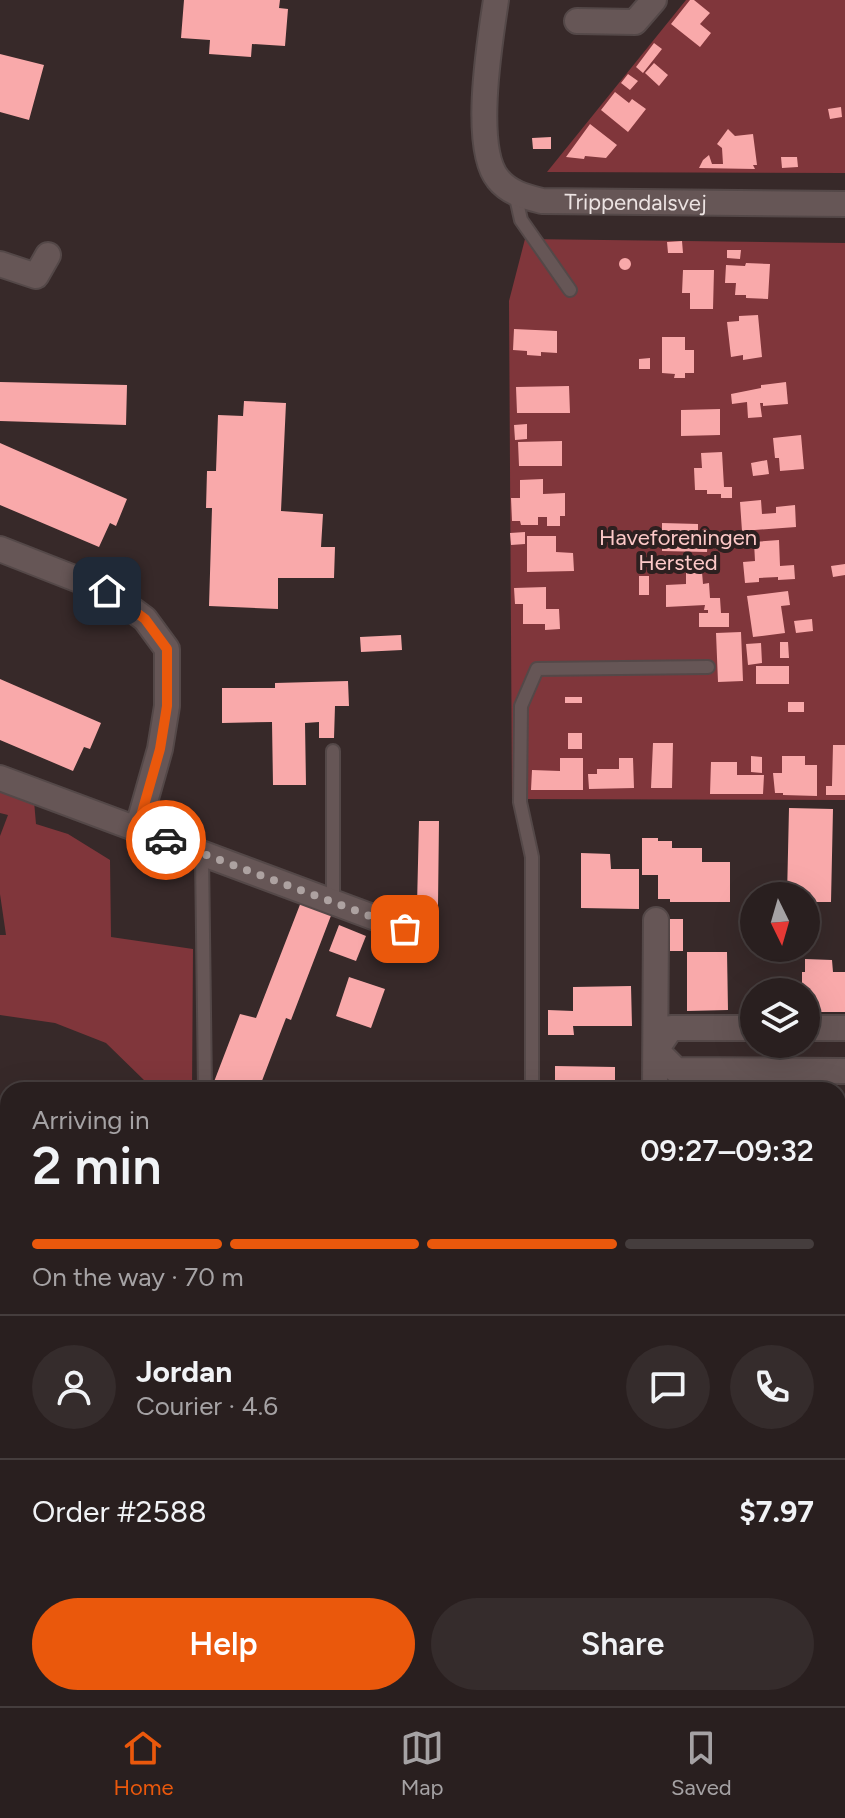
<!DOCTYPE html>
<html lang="en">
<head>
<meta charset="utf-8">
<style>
	:root { --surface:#291f1f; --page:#352c2c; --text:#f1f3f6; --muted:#a5a2a4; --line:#453d3d; --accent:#ea580c }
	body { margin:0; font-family:Figtree,sans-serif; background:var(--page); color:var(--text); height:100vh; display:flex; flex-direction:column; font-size:30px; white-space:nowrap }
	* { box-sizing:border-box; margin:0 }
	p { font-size:26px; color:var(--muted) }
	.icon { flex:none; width:44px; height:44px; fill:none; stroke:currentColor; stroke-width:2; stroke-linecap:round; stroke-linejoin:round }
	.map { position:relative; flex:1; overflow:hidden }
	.sheet { position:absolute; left:0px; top:1082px; width:846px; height:624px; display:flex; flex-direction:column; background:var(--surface); border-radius:24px 24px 0 0; box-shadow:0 8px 32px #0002,0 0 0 2px var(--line) }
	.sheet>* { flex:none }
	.needle { width:52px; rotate:175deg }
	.fabs { position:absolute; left:740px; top:882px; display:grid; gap:16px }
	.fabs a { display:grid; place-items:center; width:80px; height:80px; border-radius:50%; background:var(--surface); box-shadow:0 8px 32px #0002,0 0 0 2px var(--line); font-size:40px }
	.pin { position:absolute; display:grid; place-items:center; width:68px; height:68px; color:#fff; margin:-34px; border-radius:16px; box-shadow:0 4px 12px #0006 }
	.courier { position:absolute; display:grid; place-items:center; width:80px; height:80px; margin:-40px; border:6px solid #ea580c; border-radius:50%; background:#fff; color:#222; box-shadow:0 2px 10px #0007 }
	.head em { font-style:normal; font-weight:600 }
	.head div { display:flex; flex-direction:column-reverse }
	.head { display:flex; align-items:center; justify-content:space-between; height:136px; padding:0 32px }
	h1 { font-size:52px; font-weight:600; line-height:60px }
	.bar { display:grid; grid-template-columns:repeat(4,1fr); gap:12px 8px; align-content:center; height:96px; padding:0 32px }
	.bar i { height:10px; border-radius:6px; background:var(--line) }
	.bar .on { background:var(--accent) }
	.bar p { grid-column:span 4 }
	.line { display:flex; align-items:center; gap:20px; padding:0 32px; border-top:2px solid var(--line) }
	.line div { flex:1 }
	.round { display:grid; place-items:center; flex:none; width:84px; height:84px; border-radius:42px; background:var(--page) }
	.cta { display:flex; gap:16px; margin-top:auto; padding:16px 32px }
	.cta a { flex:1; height:92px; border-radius:48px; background:var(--accent); color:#fff; font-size:32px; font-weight:600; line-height:92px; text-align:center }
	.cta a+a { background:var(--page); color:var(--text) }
	.menu { display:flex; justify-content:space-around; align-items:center; height:112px; border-top:2px solid var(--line); background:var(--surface); font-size:22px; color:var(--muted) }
	.menu a { display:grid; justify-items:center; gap:4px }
	.menu .on { color:var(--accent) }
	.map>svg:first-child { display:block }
</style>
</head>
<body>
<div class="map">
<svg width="845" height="1706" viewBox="0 0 845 1706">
	<rect width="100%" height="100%" fill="#372929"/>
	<!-- green -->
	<path fill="#80363b" d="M 686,0 L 845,0 L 845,173 L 547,172 Z
		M 525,239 L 845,243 L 845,800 L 512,799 L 509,301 Z
		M 0,788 L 34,801 L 36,824 L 68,834 L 110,860 L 111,937 L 193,949 L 192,1090 L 166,1090 L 166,1084 L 146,1082 L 106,1043 L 55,1023 L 0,1015 L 0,935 L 6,935 L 0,894 L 0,836 L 8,815 L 0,813 Z
		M 8,1548 L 8,1616 L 0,1614 L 0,1549 Z
		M 51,1698 L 137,1698 L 137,1706 L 77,1706 Z"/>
	<!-- building -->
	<path fill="#f9a9aa" d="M 184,0 L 280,0 L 279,8 L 288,9 L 285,46 L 252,44 L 251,57 L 209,54 L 210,40 L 181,38 Z
		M 690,0 L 694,0 L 710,13 L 700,24 L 711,33 L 700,47 L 671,24 Z
		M 654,43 L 662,49 L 643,73 L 636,67 Z
		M 0,54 L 44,65 L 29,120 L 0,112 Z
		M 654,63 L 668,75 L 659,86 L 645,73 Z
		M 628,74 L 638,81 L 630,90 L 621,83 Z
		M 615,92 L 629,103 L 632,99 L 646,109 L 628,132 L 601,110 Z
		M 841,107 L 842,117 L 830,119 L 828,109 Z
		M 590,124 L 617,145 L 606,158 L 585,156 L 584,159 L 566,157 Z
		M 728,129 L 735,136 L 753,134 L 757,165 L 753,165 L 755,169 L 699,168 L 703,160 L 709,155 L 712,164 L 723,164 L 722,148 L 717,144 Z
		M 551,137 L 551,149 L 533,149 L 532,138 Z
		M 781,157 L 797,157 L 798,167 L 782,168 Z
		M 682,241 L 683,253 L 668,253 L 667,242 Z
		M 727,250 L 741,250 L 740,259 L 727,258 Z
		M619 264a6 6 0 1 1 12 0a6 6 0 1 1-12 0Z
		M 746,263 L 770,264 L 768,299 L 746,298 L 746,295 L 735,295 L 736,283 L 725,283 L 726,265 L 745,266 Z
		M 683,270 L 714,270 L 713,309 L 690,309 L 690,293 L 682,293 Z
		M 758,315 L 762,357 L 743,360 L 743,355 L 731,357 L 727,322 L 739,321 L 739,316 Z
		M 514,329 L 557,331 L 557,353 L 541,352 L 541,356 L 527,355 L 527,351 L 513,350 Z
		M 662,337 L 685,337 L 685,350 L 694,350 L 694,373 L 685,373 L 685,378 L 674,378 L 675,374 L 662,373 Z
		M 650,358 L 650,369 L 639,369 L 639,359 Z
		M 0,382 L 127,385 L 126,425 L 0,421 Z
		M 786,382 L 788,404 L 763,406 L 763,403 L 760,403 L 762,417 L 748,418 L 747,402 L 732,404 L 731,394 L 761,388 L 761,385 Z
		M 569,386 L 570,413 L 517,413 L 516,387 Z
		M 244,401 L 286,403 L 281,511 L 323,514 L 321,547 L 335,547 L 334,578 L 278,578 L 278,609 L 209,606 L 212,508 L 206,508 L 207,471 L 216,471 L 218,415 L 243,416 Z
		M 720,409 L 720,435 L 681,436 L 681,410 Z
		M 527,424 L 527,439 L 515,440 L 514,425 Z
		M 801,435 L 804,469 L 780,471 L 779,458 L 775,458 L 773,438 Z
		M 562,441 L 562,466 L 519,466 L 518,442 Z
		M 0,443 L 127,499 L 116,526 L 110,523 L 99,547 L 0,505 Z
		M 722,452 L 724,487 L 732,487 L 732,498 L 721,498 L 721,494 L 707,494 L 707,490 L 695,490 L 694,468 L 702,468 L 701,453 Z
		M 767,460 L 769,474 L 753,476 L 751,463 Z
		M 543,479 L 543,494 L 565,493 L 565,516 L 560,516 L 560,526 L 547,526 L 547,517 L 538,517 L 538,525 L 521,525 L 520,521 L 512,521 L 511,498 L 520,498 L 520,480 Z
		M 761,500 L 762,514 L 776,513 L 776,507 L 795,505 L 796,527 L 742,531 L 740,502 Z
		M 662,523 L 698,524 L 698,531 L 708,531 L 707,552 L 662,551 Z
		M 525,532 L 525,544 L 511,545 L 510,533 Z
		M 527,536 L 556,536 L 556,552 L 573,553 L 574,571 L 527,572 Z
		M 715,537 L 732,537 L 732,549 L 715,549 Z
		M 779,540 L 780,566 L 794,565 L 795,579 L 778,580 L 778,577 L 759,578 L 759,582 L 745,583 L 743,562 L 755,561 L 754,542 Z
		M 845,564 L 845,575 L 833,577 L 831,566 Z
		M 702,572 L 703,584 L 709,583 L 710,598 L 720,598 L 721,613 L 729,613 L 729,627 L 699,627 L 699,613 L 708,613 L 708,610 L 704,610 L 705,605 L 666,607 L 666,585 L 686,584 L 686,573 Z
		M 639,576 L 649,576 L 649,595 L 639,595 Z
		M 546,587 L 546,609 L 559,609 L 560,629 L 545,630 L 545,624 L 523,624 L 523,604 L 515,604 L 514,588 Z
		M 788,591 L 790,605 L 781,606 L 785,633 L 753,637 L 747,596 Z
		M 812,619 L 813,631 L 796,633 L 794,621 Z
		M 741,632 L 743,681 L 718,682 L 716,633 Z
		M 401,635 L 402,650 L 361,652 L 360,637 Z
		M 780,642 L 788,642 L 789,658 L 780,658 Z
		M 761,643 L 762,663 L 748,665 L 746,644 Z
		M 756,666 L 789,666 L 789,684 L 756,684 Z
		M 0,679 L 101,723 L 90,749 L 84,747 L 73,771 L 0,740 Z
		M 348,681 L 349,706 L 335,706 L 334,738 L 319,738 L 319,722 L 305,723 L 306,785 L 273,785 L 272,722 L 222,723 L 222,688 L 275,688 L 275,683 Z
		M 565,697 L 582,697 L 582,703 L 565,703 Z
		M 788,702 L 804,702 L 804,712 L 788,712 Z
		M 568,733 L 582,733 L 582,749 L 568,749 Z
		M 653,743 L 673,743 L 672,788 L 651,788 Z
		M 833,745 L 845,745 L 845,795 L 826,795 L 826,786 L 832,786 Z
		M 751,756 L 762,757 L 762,773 L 751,772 Z
		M 782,756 L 805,756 L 805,765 L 817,765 L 817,796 L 783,795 L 783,793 L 775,793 L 773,773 L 782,773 Z
		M 560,758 L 583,758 L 583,790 L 531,790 L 532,770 L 560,771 Z
		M 619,758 L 633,758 L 634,788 L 589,789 L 588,774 L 597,774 L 597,769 L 619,769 Z
		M 711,762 L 737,762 L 737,775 L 764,775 L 763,794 L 710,794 Z
		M 789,808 L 833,809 L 831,902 L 806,902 L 806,896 L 787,896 Z
		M 419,821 L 439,821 L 438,905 L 417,905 Z
		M 642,838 L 658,838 L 658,841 L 672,841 L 672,848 L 702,848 L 702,862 L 730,862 L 730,902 L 670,902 L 670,899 L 658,899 L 658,875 L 642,875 Z
		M 581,853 L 610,854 L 611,869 L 639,869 L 639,909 L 581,908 Z
		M 301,902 L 332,913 L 291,1020 L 286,1018 L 260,1086 L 270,1090 L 219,1090 L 212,1087 L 240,1014 L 256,1018 Z
		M 670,919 L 683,919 L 683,951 L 670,951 Z
		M 339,925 L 366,936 L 356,961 L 329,951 Z
		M 687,952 L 727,952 L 728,1010 L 687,1011 Z
		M 805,959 L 832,960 L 833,972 L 845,972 L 845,1012 L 806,1012 L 806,992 L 802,992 L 802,972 L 805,972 Z
		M 349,977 L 385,989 L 371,1028 L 336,1016 Z
		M 631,986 L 632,1026 L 573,1026 L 574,1035 L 548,1035 L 548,1010 L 573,1011 L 573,987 Z
		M 555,1066 L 615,1067 L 615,1086 L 592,1086 L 592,1090 L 555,1090 Z
		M 838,1120 L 845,1120 L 845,1186 L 838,1186 Z
		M 838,1262 L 845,1262 L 845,1279 L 838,1279 Z
		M 0,1353 L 8,1353 L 8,1441 L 0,1441 Z
		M 838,1444 L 845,1444 L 845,1483 L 838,1483 Z
		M 0,1464 L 8,1464 L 8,1508 L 0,1508 Z"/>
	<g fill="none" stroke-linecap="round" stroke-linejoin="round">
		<!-- service casing -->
		<g stroke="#544848" stroke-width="16">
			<path id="service" d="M 515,193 L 521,220 L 570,290
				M 202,854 L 205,1090
				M 333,902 L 333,751
				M 532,1090 L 532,857 L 520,802 L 521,706 L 537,669 L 708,667
				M 0,1539 L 8,1538
				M 0,1628 L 8,1631
				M 250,1698 L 306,1706
				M 496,1706 L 496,1698"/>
		</g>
		<!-- minor casing -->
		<g stroke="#544848" stroke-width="28">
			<path id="minor" d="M 577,21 L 635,22 L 654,0
				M 0,264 L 36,276 L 48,255
				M 0,549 L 107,591 L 145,619 L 167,649 L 167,706 L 160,749 L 137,830
				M 0,778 L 405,929
				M 754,1028 L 671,1028 L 656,1050 L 676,1070 L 845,1071
				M 806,1028 L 845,1028
				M 655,1090 L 656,920
				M 838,1503 L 845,1503
				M 838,1545 L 845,1545
				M 155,1698 L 155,1706"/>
		</g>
		<!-- tertiary casing -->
		<g stroke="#544848" stroke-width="28">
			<g id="tertiary">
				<path id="s1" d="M 496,0 C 490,40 472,148 498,179 C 509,193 526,197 542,201 L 845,204"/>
			</g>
		</g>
		<!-- service -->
		<use href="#service" stroke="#665656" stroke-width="12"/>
		<!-- minor -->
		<use href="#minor" stroke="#665656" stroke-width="24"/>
		<!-- tertiary -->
		<use href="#tertiary" stroke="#665656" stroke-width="24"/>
	</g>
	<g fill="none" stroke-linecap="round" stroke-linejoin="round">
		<!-- done -->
		<path stroke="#ada2a1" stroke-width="8" stroke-dasharray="0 14.4" d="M 166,840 L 405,929"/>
		<!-- route -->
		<path stroke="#ea580c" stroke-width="10" d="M 107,591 L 145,619 L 167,649 L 167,706 L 160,749 L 137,830 L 166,840"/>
	</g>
	<g text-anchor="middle" stroke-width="8" stroke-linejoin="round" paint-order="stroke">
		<!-- street labels -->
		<g font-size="22" fill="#ece3e2" stroke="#2d2020">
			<text dy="8" stroke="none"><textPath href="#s1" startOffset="326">Trippendalsvej</textPath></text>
		</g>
		<!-- park labels -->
		<g font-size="22" fill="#fdc9c8" stroke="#2d2020">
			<text x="678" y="545">Haveforeningen<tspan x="678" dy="25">Hersted</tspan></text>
		</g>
	</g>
</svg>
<div class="fabs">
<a><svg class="needle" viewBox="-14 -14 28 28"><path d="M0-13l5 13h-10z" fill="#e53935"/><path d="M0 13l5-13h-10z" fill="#a5a2a4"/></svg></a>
<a><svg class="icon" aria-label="layers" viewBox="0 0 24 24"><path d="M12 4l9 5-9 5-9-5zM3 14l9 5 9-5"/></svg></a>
</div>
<div class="pin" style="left:405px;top:929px;background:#ea580c"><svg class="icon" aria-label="bag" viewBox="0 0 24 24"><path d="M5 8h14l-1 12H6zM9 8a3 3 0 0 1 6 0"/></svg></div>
<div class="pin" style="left:107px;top:591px;background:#1f2937"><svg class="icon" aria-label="home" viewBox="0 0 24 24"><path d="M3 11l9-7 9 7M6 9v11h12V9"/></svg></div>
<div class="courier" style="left:166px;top:840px"><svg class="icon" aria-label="car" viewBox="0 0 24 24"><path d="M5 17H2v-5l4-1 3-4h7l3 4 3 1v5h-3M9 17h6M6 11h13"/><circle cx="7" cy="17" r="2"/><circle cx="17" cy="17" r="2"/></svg></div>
<section class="sheet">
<div class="head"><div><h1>2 min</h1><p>Arriving in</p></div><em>09:27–09:32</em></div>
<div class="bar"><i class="on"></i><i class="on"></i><i class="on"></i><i></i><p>On the way · 70 m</p></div>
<div class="line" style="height:144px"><a class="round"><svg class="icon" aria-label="person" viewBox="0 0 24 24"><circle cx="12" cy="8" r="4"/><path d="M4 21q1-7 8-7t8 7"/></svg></a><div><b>Jordan</b><p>Courier · 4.6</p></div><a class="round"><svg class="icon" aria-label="chat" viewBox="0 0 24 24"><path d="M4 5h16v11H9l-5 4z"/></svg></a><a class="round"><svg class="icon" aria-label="phone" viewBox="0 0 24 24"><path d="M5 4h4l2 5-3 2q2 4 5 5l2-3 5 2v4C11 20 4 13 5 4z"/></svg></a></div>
<div class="line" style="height:104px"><div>Order #2588</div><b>$7.97</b></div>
<div class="cta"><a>Help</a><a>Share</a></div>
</section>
</div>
<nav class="menu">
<a class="on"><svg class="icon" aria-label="home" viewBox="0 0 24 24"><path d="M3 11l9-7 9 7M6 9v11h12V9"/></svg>Home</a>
<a><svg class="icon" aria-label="map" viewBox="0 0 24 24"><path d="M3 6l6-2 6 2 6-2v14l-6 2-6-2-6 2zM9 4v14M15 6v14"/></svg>Map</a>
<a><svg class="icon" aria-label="saved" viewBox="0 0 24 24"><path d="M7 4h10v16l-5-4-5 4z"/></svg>Saved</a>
</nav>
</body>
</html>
